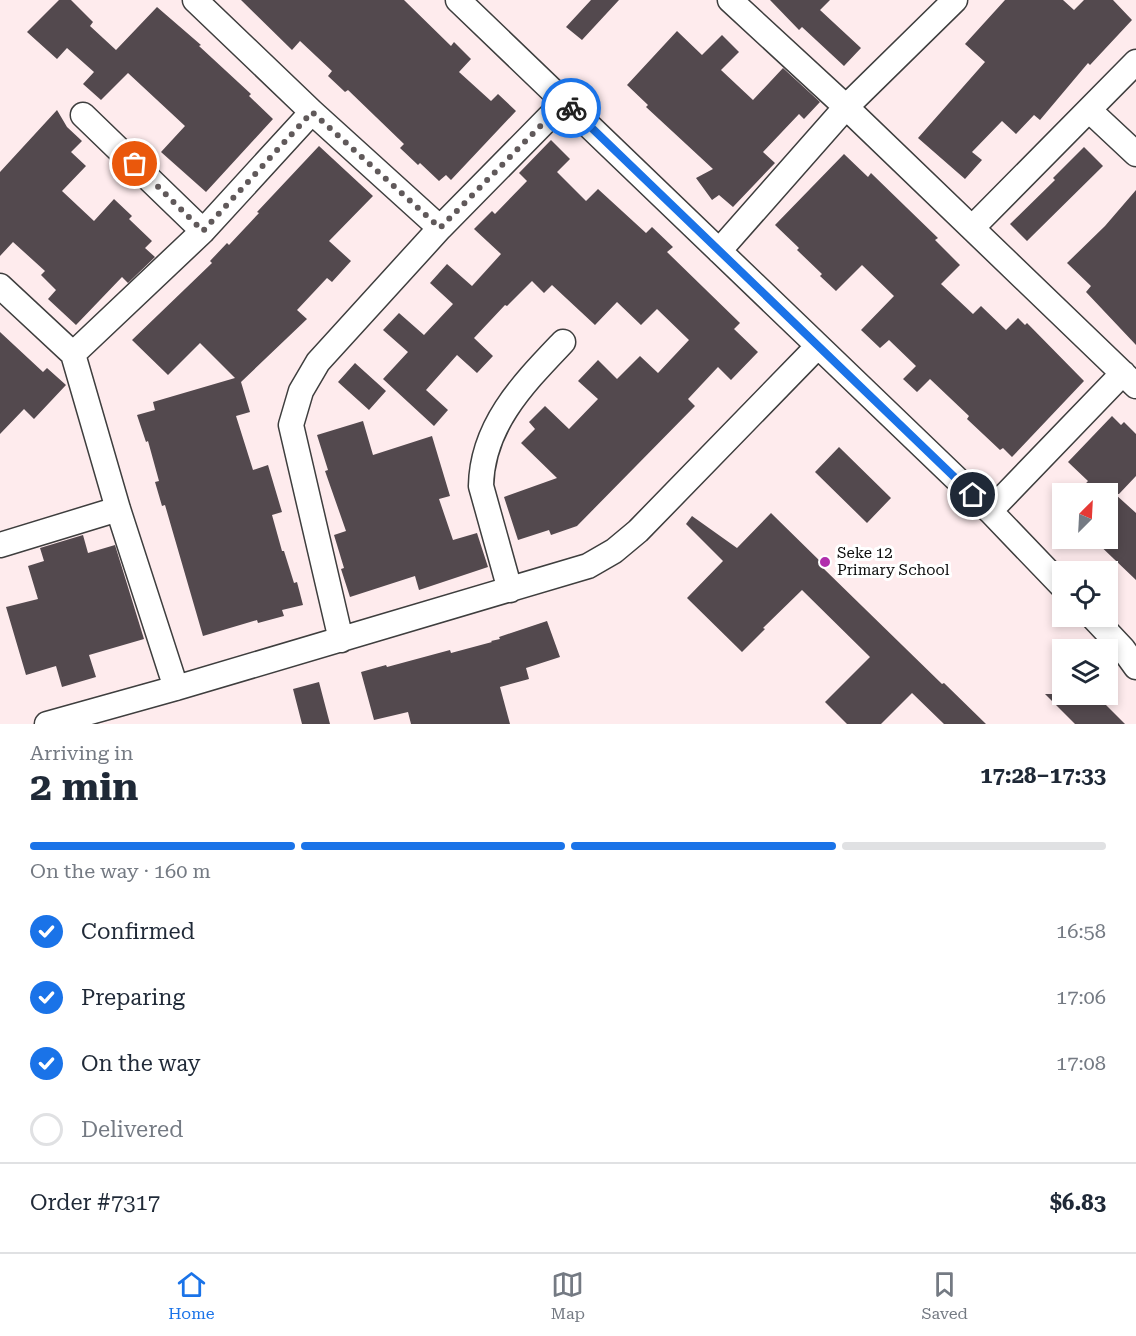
<!DOCTYPE html>
<html lang="en">
<head>
<meta charset="utf-8">
<style>
	:root { --surface:#fff; --page:#f2f2f3; --text:#1f2937; --muted:#747a83; --line:#e0e1e3; --accent:#1a73e8 }
	body { margin:0; font-family:"Roboto Serif",serif; background:var(--page); color:var(--text); height:100vh; display:flex; flex-direction:column; font-size:22px; white-space:nowrap }
	* { box-sizing:border-box; margin:0 }
	p { font-size:20px; color:var(--muted) }
	.icon { flex:none; width:33px; height:33px; fill:none; stroke:currentColor; stroke-width:2; stroke-linecap:round; stroke-linejoin:round }
	.map { position:relative; height:724px; overflow:hidden }
	.details { display:flex; flex-direction:column; background:var(--surface); flex:1 }
	.details>* { flex:none }
	.needle { width:39px; rotate:24deg }
	.tools { position:absolute; left:1052px; top:483px; display:grid; gap:12px }
	.tools a { display:grid; place-items:center; width:66px; height:66px; border-radius:0px; background:var(--surface); box-shadow:0 3px 9px #0003; font-size:30px }
	.pin { position:absolute; display:grid; place-items:center; width:51px; height:51px; color:#fff; margin:-26px; border:3px solid #fff; border-radius:50%; box-shadow:0 2px 6px #0007 }
	.courier { position:absolute; display:grid; place-items:center; width:60px; height:60px; margin:-30px; border:4px solid #1a73e8; border-radius:50%; background:#fff; color:#222; box-shadow:0 2px 8px #0007 }
	.head em { font-style:normal; font-weight:700 }
	.head div { display:flex; flex-direction:column-reverse }
	.head { display:flex; align-items:center; justify-content:space-between; height:102px; padding:0 30px }
	h1 { font-size:39px; font-weight:700; line-height:45px }
	.bar { display:grid; grid-template-columns:repeat(4,1fr); gap:9px 6px; align-content:center; height:72px; padding:0 30px }
	.bar i { height:8px; border-radius:4px; background:var(--line) }
	.bar .selected { background:var(--accent) }
	.bar p { grid-column:span 4 }
	.line { display:flex; align-items:center; gap:15px; padding:0 30px; border-top:2px solid var(--line) }
	.line div { flex:1 }
	ol { padding:0 30px; list-style:none }
	li { display:flex; align-items:center; gap:18px; height:66px }
	li p { margin-inline-start:auto }
	li .icon { padding:6px; border-radius:50%; background:var(--accent); color:#fff; stroke-width:4 }
	li:last-child { color:var(--muted) }
	li i { width:33px; height:33px; border:3px solid var(--line); border-radius:50% }
	.dock { display:flex; justify-content:space-around; align-items:center; height:84px; border-top:2px solid var(--line); background:var(--surface); font-size:16px; color:var(--muted) }
	.dock a { display:grid; justify-items:center; gap:3px }
	.dock .selected { color:var(--accent) }
	.map>svg:first-child { display:block }
</style>
</head>
<body>
<div class="map">
<svg width="1136" height="724" viewBox="0 0 1136 724">
	<rect width="100%" height="100%" fill="#feebed"/>
	<!-- building -->
	<path fill="#53494e" d="M 59,0 L 71,0 L 93,22 L 90,26 L 116,50 L 157,7 L 201,45 L 199,46 L 251,94 L 249,96 L 273,119 L 206,192 L 161,152 L 185,126 L 128,73 L 101,100 L 83,84 L 94,72 L 67,48 L 57,59 L 27,32 Z
		M 241,0 L 404,0 L 451,46 L 454,42 L 471,59 L 459,72 L 491,101 L 498,94 L 516,111 L 451,180 L 446,175 L 439,181 L 420,163 L 418,165 L 400,148 L 404,144 L 348,90 L 345,92 L 328,76 L 332,71 L 300,41 L 292,50 Z
		M 591,0 L 619,0 L 582,40 L 566,27 Z
		M 770,0 L 830,0 L 820,10 L 861,48 L 844,66 L 802,27 L 799,30 Z
		M 1005,0 L 1063,0 L 1074,10 L 1084,0 L 1113,0 L 1132,20 L 1090,65 L 1088,63 L 1040,120 L 1034,115 L 1016,134 L 1002,121 L 972,152 L 982,160 L 965,179 L 918,138 L 985,62 L 965,44 Z
		M 677,31 L 702,55 L 722,35 L 739,52 L 721,70 L 753,100 L 783,68 L 820,102 L 804,119 L 799,114 L 763,152 L 775,163 L 733,207 L 719,195 L 712,200 L 696,178 L 713,169 L 646,107 L 648,105 L 627,85 Z
		M 57,110 L 67,127 L 82,141 L 71,152 L 86,166 L 62,191 L 94,221 L 114,199 L 132,216 L 129,219 L 152,241 L 145,248 L 155,257 L 128,283 L 122,277 L 76,325 L 48,299 L 56,290 L 41,275 L 45,271 L 13,242 L 0,256 L 0,172 Z
		M 551,140 L 570,159 L 557,172 L 586,201 L 598,189 L 646,233 L 652,227 L 673,247 L 667,252 L 740,323 L 734,329 L 758,352 L 731,380 L 718,367 L 688,399 L 695,406 L 577,526 L 551,535 L 549,530 L 518,540 L 504,497 L 557,478 L 521,443 L 535,429 L 529,422 L 545,406 L 569,429 L 598,399 L 578,381 L 598,360 L 617,379 L 640,356 L 658,373 L 689,340 L 657,309 L 641,325 L 617,302 L 595,325 L 552,285 L 544,293 L 532,281 L 507,306 L 505,305 L 474,338 L 493,356 L 477,373 L 457,355 L 426,390 L 448,410 L 434,426 L 383,379 L 408,352 L 383,330 L 399,313 L 424,335 L 453,304 L 430,283 L 447,264 L 472,286 L 501,254 L 474,229 L 492,211 L 495,214 L 527,181 L 519,173 Z
		M 319,146 L 373,196 L 329,241 L 351,261 L 332,282 L 327,278 L 297,310 L 307,319 L 241,382 L 250,412 L 236,416 L 253,470 L 268,465 L 282,512 L 272,515 L 282,551 L 284,551 L 294,583 L 297,582 L 303,605 L 282,610 L 284,616 L 258,623 L 257,620 L 203,636 L 165,505 L 162,506 L 155,482 L 159,481 L 148,441 L 146,442 L 137,415 L 155,410 L 153,402 L 235,378 L 200,343 L 168,375 L 132,340 L 212,263 L 210,261 L 227,243 L 229,245 L 259,213 L 257,212 Z
		M 1084,147 L 1103,166 L 1027,241 L 1010,224 L 1055,180 L 1053,178 Z
		M 844,154 L 868,177 L 871,173 L 906,207 L 938,238 L 935,240 L 960,265 L 941,284 L 973,314 L 981,306 L 1006,330 L 1018,318 L 1025,325 L 1027,323 L 1084,381 L 1012,457 L 1003,448 L 1000,450 L 967,419 L 969,416 L 930,379 L 917,392 L 903,379 L 916,366 L 889,340 L 880,348 L 861,330 L 894,296 L 862,265 L 836,291 L 820,276 L 822,274 L 797,250 L 799,248 L 775,225 Z
		M 1136,190 L 1136,345 L 1086,292 L 1091,286 L 1067,263 L 1105,226 Z
		M 0,332 L 43,372 L 47,368 L 66,385 L 34,419 L 24,409 L 0,434 Z
		M 355,363 L 386,391 L 369,410 L 338,382 Z
		M 1112,416 L 1121,425 L 1124,422 L 1136,434 L 1136,476 L 1119,494 L 1115,494 L 1136,513 L 1136,580 L 1092,538 L 1107,538 L 1107,494 L 1076,494 L 1088,481 L 1068,462 Z
		M 363,421 L 373,455 L 432,436 L 450,496 L 439,499 L 453,540 L 477,533 L 488,567 L 419,590 L 415,576 L 350,597 L 341,569 L 344,568 L 334,535 L 346,531 L 325,471 L 328,470 L 317,435 Z
		M 839,447 L 891,498 L 867,523 L 815,472 Z
		M 771,513 L 825,566 L 823,568 L 942,684 L 944,683 L 986,724 L 944,724 L 912,693 L 881,724 L 847,724 L 825,702 L 870,657 L 802,590 L 763,628 L 765,629 L 742,652 L 687,598 L 723,561 L 686,524 L 692,516 L 737,548 Z
		M 83,535 L 88,553 L 115,545 L 144,639 L 89,655 L 96,677 L 62,687 L 56,666 L 26,675 L 6,607 L 38,599 L 28,566 L 44,561 L 40,548 Z
		M 547,621 L 560,657 L 526,668 L 529,679 L 500,687 L 510,724 L 411,724 L 408,712 L 374,720 L 361,672 L 386,665 L 387,667 L 450,650 L 451,653 L 492,642 L 491,641 L 500,639 L 499,637 Z
		M 319,682 L 330,724 L 302,724 L 293,689 Z
		M 1045,694 L 1095,694 L 1125,724 L 1075,724 Z"/>
	<g fill="none" stroke-linecap="round" stroke-linejoin="round">
		<!-- minor casing -->
		<g stroke="#3e3e3e" stroke-width="27">
			<path id="minor" d="M 195,0 L 312,112 L 440,228
				M 458,0 L 990,511 L 1062,586
				M 730,0 L 846,107 L 1136,386
				M 1089,110 L 1136,154
				M 83,115 L 203,231
				M 972,228 L 1136,62
				M 719,251 L 846,107 L 955,0
				M 0,286 L 73,354 L 118,509 L 176,688
				M 73,354 L 203,231 L 312,112
				M 990,511 L 1123,373
				M 0,545 L 118,509
				M 510,590 L 481,486 C 482,425 524,383 563,342
				M 1092,616 L 1123,649 L 1136,667
				M 341,640 L 291,425 L 301,391 L 318,362 L 440,228 L 564,102
				M 47,724 L 176,688 L 588,566 L 614,551 L 638,531 L 818,346"/>
		</g>
		<!-- minor -->
		<use href="#minor" stroke="#fff" stroke-width="24"/>
	</g>
	<g fill="none" stroke-linecap="round" stroke-linejoin="round">
		<!-- done -->
		<path stroke="#60595a" stroke-width="6" stroke-dasharray="0 10.8" d="M 135,164 L 203,231 L 312,112 L 440,228 L 564,102 L 571,108"/>
		<!-- route -->
		<path stroke="#1a73e8" stroke-width="8" d="M 571,108 L 973,495"/>
	</g>
	<!-- markers -->
	<circle fill="#b12eac" stroke="#fff" stroke-width="2" cx="825" cy="562" r="6"/>
	<g text-anchor="middle" stroke-width="6" stroke-linejoin="round" paint-order="stroke">
		<!-- poi labels -->
		<g font-size="15" fill="#0b0b0b" stroke="#fff" text-anchor="start">
			<text x="837" y="558">Seke 12<tspan x="837" dy="17">Primary School</tspan></text>
		</g>
	</g>
</svg>
<div class="tools">
<a><svg class="needle" viewBox="-14 -14 28 28"><path d="M0-13l5 13h-10z" fill="#e53935"/><path d="M0 13l5-13h-10z" fill="#747a83"/></svg></a>
<a><svg class="icon" aria-label="locate" viewBox="0 0 24 24"><circle cx="12" cy="12" r="6"/><path d="M12 2v4M12 18v4M2 12h4M18 12h4"/></svg></a>
<a><svg class="icon" aria-label="layers" viewBox="0 0 24 24"><path d="M12 4l9 5-9 5-9-5zM3 14l9 5 9-5"/></svg></a>
</div>
<div class="pin" style="left:135px;top:164px;background:#ea580c"><svg class="icon" aria-label="bag" viewBox="0 0 24 24"><path d="M5 8h14l-1 12H6zM9 8a3 3 0 0 1 6 0"/></svg></div>
<div class="pin" style="left:973px;top:495px;background:#1f2937"><svg class="icon" aria-label="home" viewBox="0 0 24 24"><path d="M3 11l9-7 9 7M6 9v11h12V9"/></svg></div>
<div class="courier" style="left:571px;top:108px"><svg class="icon" aria-label="bike" viewBox="0 0 24 24"><circle cx="6" cy="16" r="4"/><circle cx="18" cy="16" r="4"/><path d="M6 16l4-8h5l3 8M10 8l3 8H6M13 5h3"/></svg></div>
</div>
<section class="details">
<div class="head"><div><h1>2 min</h1><p>Arriving in</p></div><em>17:28–17:33</em></div>
<div class="bar"><i class="selected"></i><i class="selected"></i><i class="selected"></i><i></i><p>On the way · 160 m</p></div>
<ol>
<li><svg class="icon" aria-label="check" viewBox="0 0 24 24"><path d="M5 12l5 5 9-10"/></svg>Confirmed<p>16:58</p></li>
<li><svg class="icon" aria-label="check" viewBox="0 0 24 24"><path d="M5 12l5 5 9-10"/></svg>Preparing<p>17:06</p></li>
<li><svg class="icon" aria-label="check" viewBox="0 0 24 24"><path d="M5 12l5 5 9-10"/></svg>On the way<p>17:08</p></li>
<li><i></i>Delivered</li>
</ol>
<div class="line" style="height:78px"><div>Order #7317</div><b>$6.83</b></div>
</section>
<nav class="dock">
<a class="selected"><svg class="icon" aria-label="home" viewBox="0 0 24 24"><path d="M3 11l9-7 9 7M6 9v11h12V9"/></svg>Home</a>
<a><svg class="icon" aria-label="map" viewBox="0 0 24 24"><path d="M3 6l6-2 6 2 6-2v14l-6 2-6-2-6 2zM9 4v14M15 6v14"/></svg>Map</a>
<a><svg class="icon" aria-label="saved" viewBox="0 0 24 24"><path d="M7 4h10v16l-5-4-5 4z"/></svg>Saved</a>
</nav>
</body>
</html>
